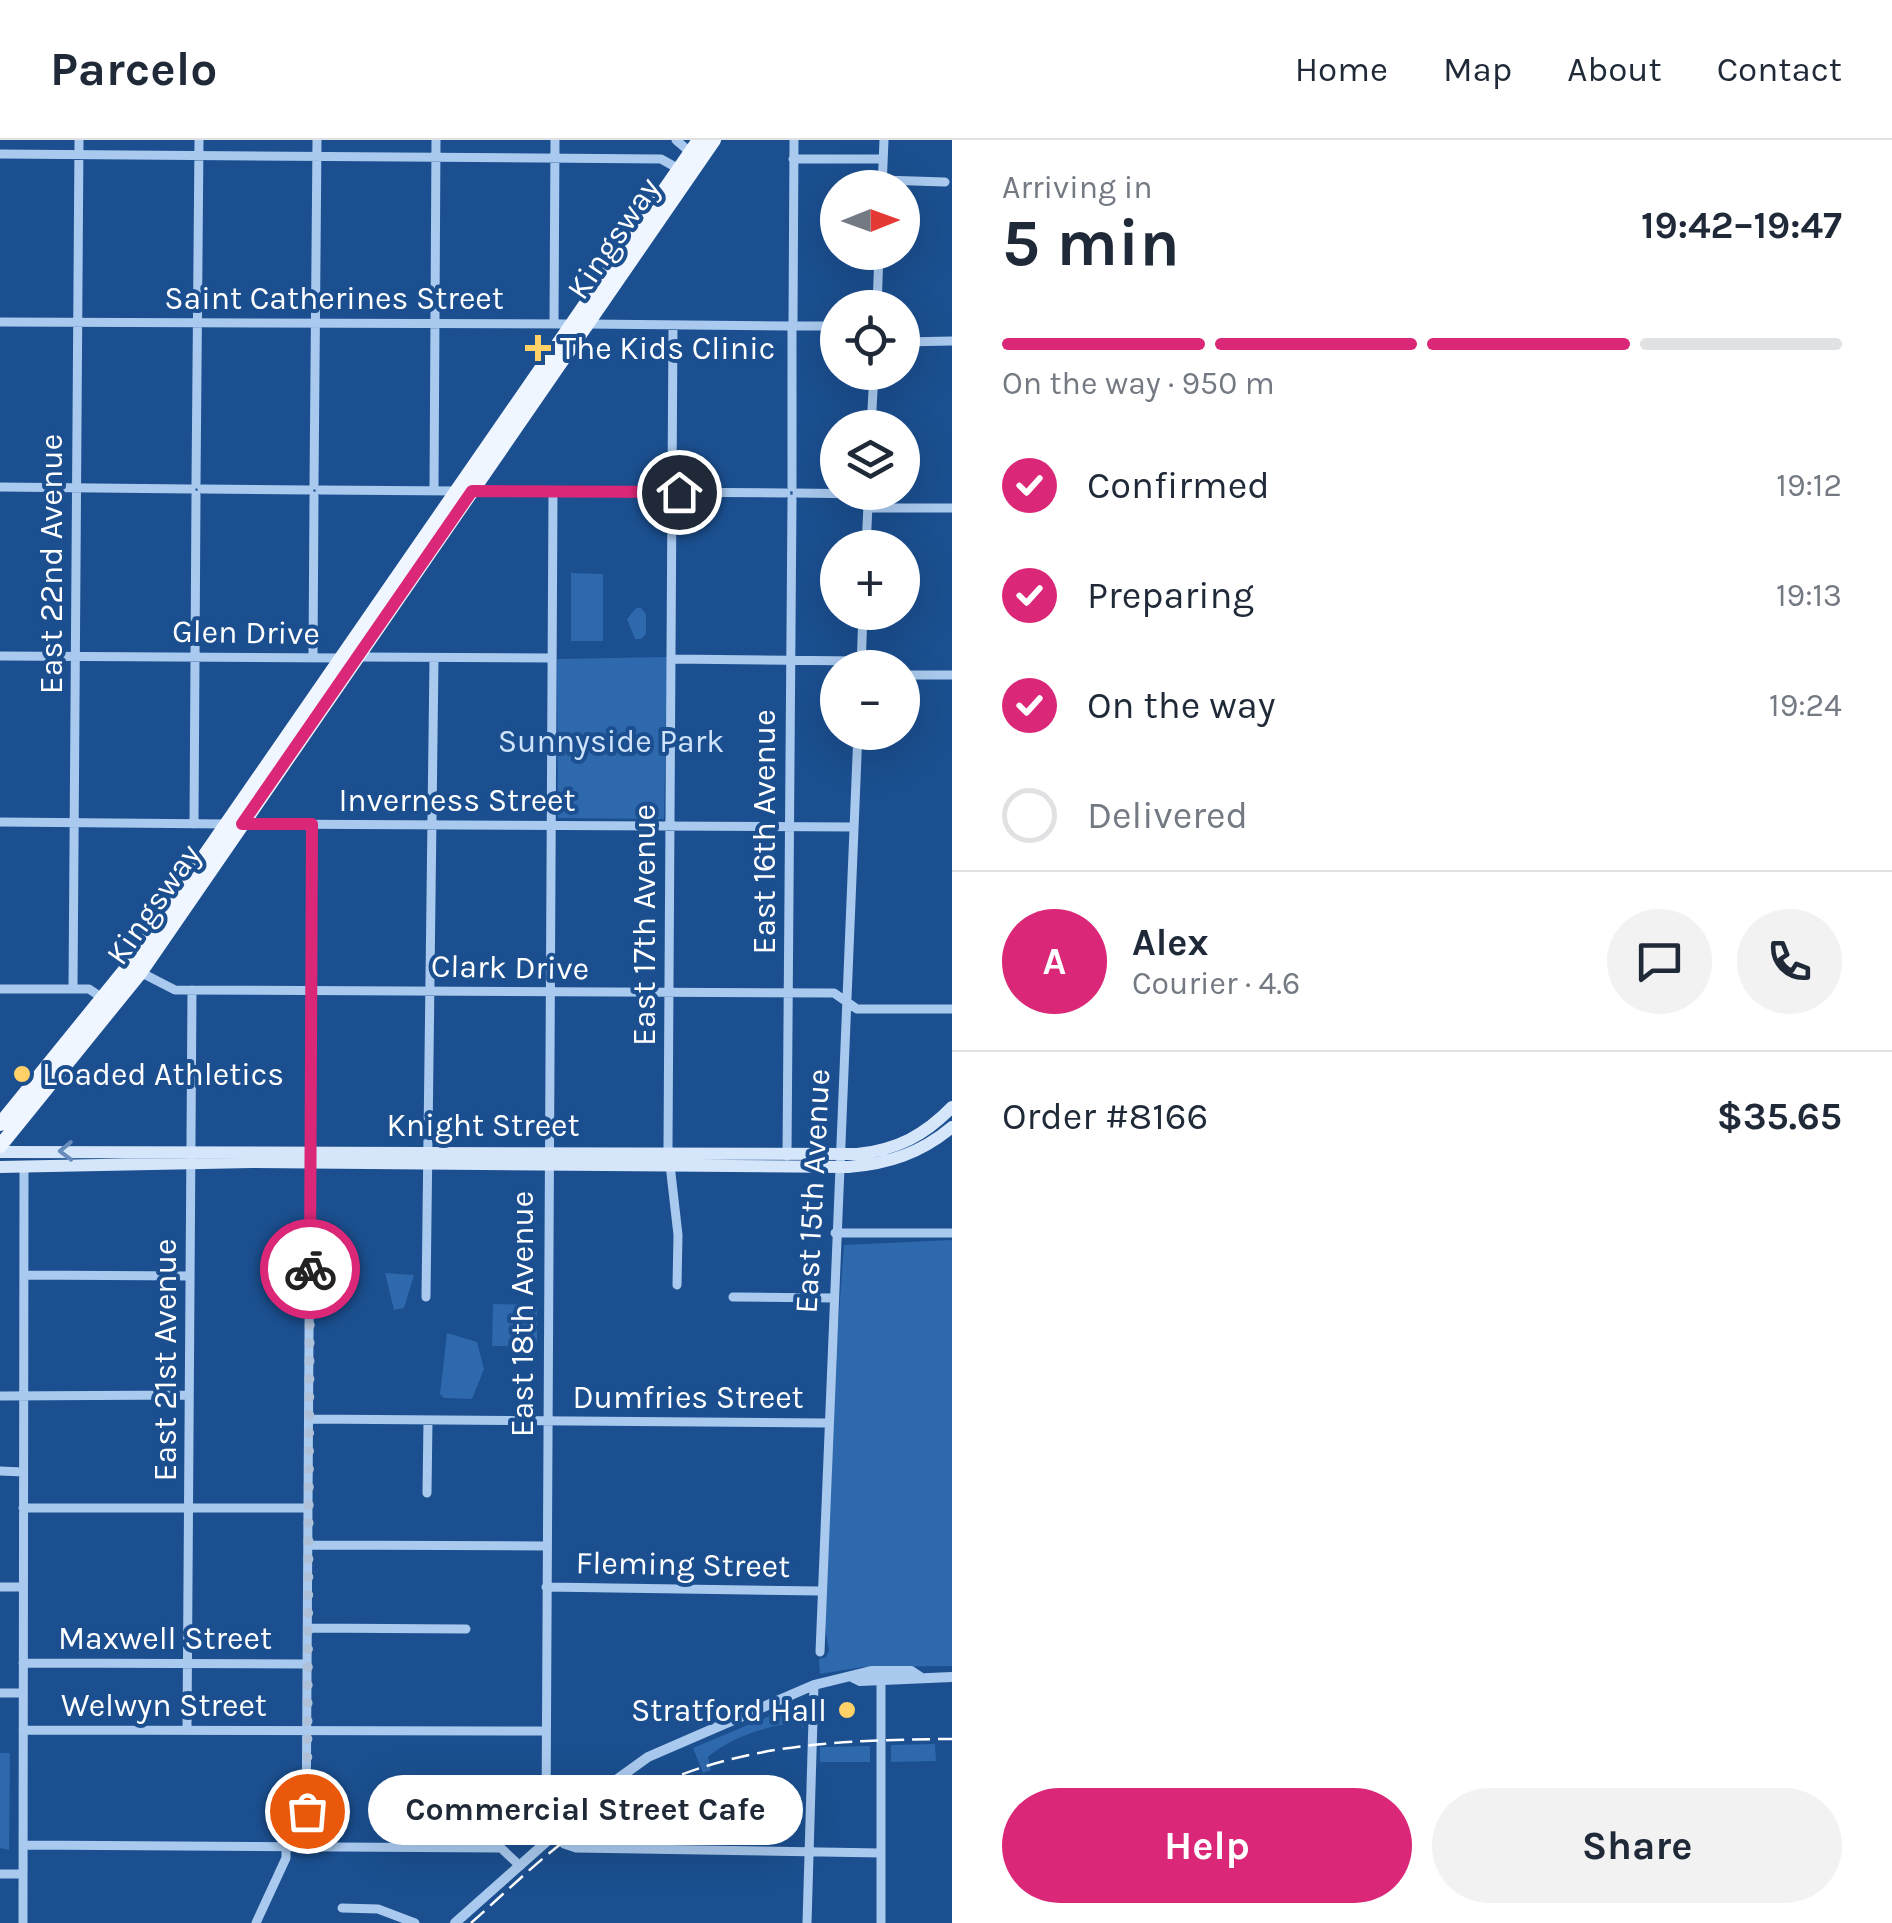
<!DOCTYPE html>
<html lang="en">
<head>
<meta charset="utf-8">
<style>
	:root { --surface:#fff; --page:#f2f2f3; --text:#1f2937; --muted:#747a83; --line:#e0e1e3; --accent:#db2777 }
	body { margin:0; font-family:Karla,sans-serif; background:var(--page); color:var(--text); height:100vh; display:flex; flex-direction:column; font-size:38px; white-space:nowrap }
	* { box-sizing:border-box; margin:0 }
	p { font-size:32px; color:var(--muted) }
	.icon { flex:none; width:55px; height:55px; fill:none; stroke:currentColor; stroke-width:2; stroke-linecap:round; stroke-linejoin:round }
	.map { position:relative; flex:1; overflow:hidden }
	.panel { display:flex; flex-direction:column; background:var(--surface); width:940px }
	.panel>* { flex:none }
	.needle { width:65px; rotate:89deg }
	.controls { position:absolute; left:820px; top:30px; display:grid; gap:20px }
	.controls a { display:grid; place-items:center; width:100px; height:100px; border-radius:50%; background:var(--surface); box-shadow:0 10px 40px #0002; font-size:50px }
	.pin { position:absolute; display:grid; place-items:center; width:85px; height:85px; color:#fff; margin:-42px; border:5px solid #fff; border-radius:50%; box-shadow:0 2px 10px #0007 }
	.courier { position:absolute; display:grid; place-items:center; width:100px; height:100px; margin:-50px; border:8px solid #db2777; border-radius:50%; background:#fff; color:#222; box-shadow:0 2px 12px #0007 }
	.bubble { position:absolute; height:70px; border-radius:35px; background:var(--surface); box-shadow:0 10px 40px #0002; font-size:32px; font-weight:700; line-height:70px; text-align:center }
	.summary em { font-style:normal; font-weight:700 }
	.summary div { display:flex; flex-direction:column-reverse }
	.summary { display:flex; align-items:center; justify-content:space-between; height:170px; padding:0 50px }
	h1 { font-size:65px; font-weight:700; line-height:75px }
	.bar { display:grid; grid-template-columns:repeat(4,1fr); gap:15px 10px; align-content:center; height:120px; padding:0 50px }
	.bar i { height:12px; border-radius:8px; background:var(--line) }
	.bar .on { background:var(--accent) }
	.bar p { grid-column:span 4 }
	.line { display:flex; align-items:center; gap:25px; padding:0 50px; border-top:2px solid var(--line) }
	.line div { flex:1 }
	.round { display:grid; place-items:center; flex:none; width:105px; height:105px; border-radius:52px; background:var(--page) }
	ol { padding:0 50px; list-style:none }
	li { display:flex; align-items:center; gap:30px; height:110px }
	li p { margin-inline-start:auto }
	li .icon { padding:10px; border-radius:50%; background:var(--accent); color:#fff; stroke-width:4 }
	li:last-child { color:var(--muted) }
	li i { width:55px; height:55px; border:5px solid var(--line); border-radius:50% }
	.cta { display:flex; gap:20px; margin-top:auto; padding:20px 50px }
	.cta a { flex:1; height:115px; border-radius:60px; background:var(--accent); color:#fff; font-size:40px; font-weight:700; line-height:115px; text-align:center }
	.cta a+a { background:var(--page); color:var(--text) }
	header { display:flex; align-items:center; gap:60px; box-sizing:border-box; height:140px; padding:0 50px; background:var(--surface); border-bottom:2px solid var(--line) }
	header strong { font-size:48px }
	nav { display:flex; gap:55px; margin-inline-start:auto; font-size:35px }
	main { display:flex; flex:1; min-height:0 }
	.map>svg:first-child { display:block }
</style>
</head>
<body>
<header>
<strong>Parcelo</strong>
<nav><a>Home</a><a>Map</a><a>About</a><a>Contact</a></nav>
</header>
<main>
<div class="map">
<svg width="952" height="1783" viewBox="0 0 952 1783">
	<rect width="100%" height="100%" fill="#1b4f8f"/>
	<!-- green -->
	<path fill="#2e69ad" d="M 571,433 L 603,434 L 603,501 L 571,501 Z
		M 636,468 L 641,468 L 646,474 L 646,494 L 641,499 L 635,499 L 627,479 Z
		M 667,517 L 664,679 L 558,678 L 557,519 Z
		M 952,1100 L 952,1526 L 863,1527 L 820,1534 L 819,1519 L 826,1517 L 829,1510 L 825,1488 L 832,1269 L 844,1105 Z
		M 385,1133 L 414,1135 L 404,1168 L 394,1170 Z
		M 493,1164 L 537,1165 L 537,1206 L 492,1206 Z
		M 447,1193 L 477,1202 L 484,1229 L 472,1259 L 444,1258 L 440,1254 Z
		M 803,1562 L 803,1589 L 801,1582 C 770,1585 732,1596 708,1617 L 711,1630 L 703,1633 L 693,1608 Z
		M 935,1604 L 936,1621 L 891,1622 L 891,1605 Z
		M 870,1606 L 870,1622 L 820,1622 L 820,1607 Z
		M 0,1613 L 10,1613 L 9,1710 L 0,1708 Z"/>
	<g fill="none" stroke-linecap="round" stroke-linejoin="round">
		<!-- minor -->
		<path stroke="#a9c9ee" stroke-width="9" d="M 676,0 L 690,12
			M 0,14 L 661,19 L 679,29
			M 793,19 L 883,19
			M 882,40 L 945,42
			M 882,48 L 884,0
			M 877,168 L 879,112
			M 0,182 L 572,184
			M 793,182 L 794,0
			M 554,184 L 555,0
			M 588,184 L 788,186
			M 673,185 L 668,1007 L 678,1095 L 677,1145
			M 797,186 L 838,186
			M 902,202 L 952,201
			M 871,288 L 874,232
			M 196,344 L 199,0
			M 314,345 L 317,0
			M 0,347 L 191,349
			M 792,347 L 792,190
			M 202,349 L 309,350
			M 320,350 L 457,351
			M 434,351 L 436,0
			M 473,351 L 786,353
			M 553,352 L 546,1677 L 564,1704 L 576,1708 L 881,1713
			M 797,353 L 868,354
			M 867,368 L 952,368
			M 866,408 L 868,365
			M 0,516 L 342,518
			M 358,517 L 552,518
			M 313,518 L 314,356
			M 671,519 L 861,521
			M 861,528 L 863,472
			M 902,535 L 952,535
			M 0,682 L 227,684
			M 194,684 L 196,355
			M 243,684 L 853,687
			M 140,832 L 175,850 L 834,853 L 857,869 L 952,869
			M 0,849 L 89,849 L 104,859
			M 73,849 L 79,0
			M 787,1016 L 792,359
			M 835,1093 L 952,1093
			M 24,1135 L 190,1136
			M 426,1157 L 434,518
			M 733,1157 L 832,1158
			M 0,1256 L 189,1255
			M 309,1279 L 827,1283
			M 0,1331 L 23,1332
			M 427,1353 L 428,1280
			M 23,1368 L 308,1368
			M 308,1405 L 546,1406
			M 0,1447 L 23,1447
			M 546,1447 L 820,1451
			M 308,1488 L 466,1489
			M 820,1512 L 858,592
			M 23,1523 L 307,1524
			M 881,1541 L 881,1783
			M 0,1553 L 23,1553
			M 23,1590 L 544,1591
			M 187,1590 L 192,850
			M 23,1705 L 501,1708 L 520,1726
			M 306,1707 L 312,684
			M 0,1734 L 23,1734
			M 342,1768 L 378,1769 L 415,1783
			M 23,1783 L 24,1027
			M 256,1783 L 286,1718 L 286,1707
			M 807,1783 L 814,1545"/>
		<!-- tertiary -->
		<path stroke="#a9c9ee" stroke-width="10" d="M 852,1537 L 860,1541 L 952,1537
			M 455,1783 L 616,1640 L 648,1617 L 814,1545 L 871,1531 L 911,1531 L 920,1537"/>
		<!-- secondary -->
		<path stroke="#d6e6fa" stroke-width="12" d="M 0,1012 L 857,1014 C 897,1010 925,995 952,967
			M 0,1027 L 252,1022 L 848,1027 C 888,1024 921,1013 952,987"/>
		<!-- primary -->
		<path stroke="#f0f6ff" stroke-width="14" d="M 0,984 L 129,825 L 699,0
			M 0,1006 L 140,833 L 714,0"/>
		<!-- rail -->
		<path stroke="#fff" stroke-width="2.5" stroke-dasharray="18 8" stroke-linecap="butt" d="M 471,1783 C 505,1753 538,1720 575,1693 C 693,1606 811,1600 952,1599"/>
	</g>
	<!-- one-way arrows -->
	<defs><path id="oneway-chevron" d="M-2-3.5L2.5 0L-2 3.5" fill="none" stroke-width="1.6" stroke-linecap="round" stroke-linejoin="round" transform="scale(2.5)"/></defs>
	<use stroke="#668bba" href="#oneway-chevron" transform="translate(66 1011) rotate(179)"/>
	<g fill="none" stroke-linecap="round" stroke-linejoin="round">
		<!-- done -->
		<path stroke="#afc1d8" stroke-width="10" stroke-dasharray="0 18" d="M 307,1671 L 310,1129"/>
		<!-- route -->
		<path stroke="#db2777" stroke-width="12" d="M 310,1129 L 312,684 L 242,684 L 472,351 L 679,352"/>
	</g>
	<!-- markers -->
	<g fill="#ffd166" stroke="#1b4f8f" stroke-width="4">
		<path d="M533 193h10v10h10v10h-10v10h-10v-10h-10v-10h10z"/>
		<circle cx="22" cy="934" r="10"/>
		<circle cx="847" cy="1570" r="10"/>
	</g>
	<g text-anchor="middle" stroke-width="8" stroke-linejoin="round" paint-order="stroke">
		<!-- street labels -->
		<g font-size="32" fill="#fff" stroke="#1b4f8f">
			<text transform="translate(613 98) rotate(-56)" y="11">Kingsway</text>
			<text x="334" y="169">Saint Catherines Street</text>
			<text transform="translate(51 424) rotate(-90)" y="11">East 22nd Avenue</text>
			<text transform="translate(246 492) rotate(1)" y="11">Glen Drive</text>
			<text x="457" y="671">Inverness Street</text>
			<text transform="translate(764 692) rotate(-90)" y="11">East 16th Avenue</text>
			<text transform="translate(153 764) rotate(-55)" y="11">Kingsway</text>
			<text transform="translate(644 785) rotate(-90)" y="11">East 17th Avenue</text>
			<text transform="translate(510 827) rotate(1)" y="11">Clark Drive</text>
			<text x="483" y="996">Knight Street</text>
			<text transform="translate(812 1051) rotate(-87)" y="11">East 15th Avenue</text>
			<text transform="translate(522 1174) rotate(-90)" y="11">East 18th Avenue</text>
			<text transform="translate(165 1220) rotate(-90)" y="11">East 21st Avenue</text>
			<text x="688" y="1268">Dumfries Street</text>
			<text transform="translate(683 1424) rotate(1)" y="11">Fleming Street</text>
			<text x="165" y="1509">Maxwell Street</text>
			<text x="164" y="1576">Welwyn Street</text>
		</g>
		<!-- poi labels -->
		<g font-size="32" fill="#fff" stroke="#1b4f8f" text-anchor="start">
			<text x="560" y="219">The Kids Clinic</text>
			<text x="42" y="945">Loaded Athletics</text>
			<text x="827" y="1581" text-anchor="end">Stratford Hall</text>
		</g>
		<!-- park labels -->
		<g font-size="32" fill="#cfe3fa" stroke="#1b4f8f">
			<text x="611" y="612">Sunnyside Park</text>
		</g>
	</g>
</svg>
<div class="controls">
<a><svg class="needle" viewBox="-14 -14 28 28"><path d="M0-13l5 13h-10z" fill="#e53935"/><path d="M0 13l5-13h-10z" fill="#747a83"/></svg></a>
<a><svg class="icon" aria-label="locate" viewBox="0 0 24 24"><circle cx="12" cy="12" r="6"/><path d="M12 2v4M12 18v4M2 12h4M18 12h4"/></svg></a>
<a><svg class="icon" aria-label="layers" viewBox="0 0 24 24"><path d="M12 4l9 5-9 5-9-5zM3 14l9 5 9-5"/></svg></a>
<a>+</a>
<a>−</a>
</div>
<div class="pin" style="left:307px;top:1671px;background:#ea580c"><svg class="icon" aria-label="bag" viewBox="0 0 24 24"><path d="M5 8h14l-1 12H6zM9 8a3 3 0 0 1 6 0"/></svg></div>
<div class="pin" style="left:679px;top:352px;background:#1f2937"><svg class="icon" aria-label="home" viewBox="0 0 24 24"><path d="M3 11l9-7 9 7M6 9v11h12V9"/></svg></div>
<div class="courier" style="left:310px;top:1129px"><svg class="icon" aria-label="bike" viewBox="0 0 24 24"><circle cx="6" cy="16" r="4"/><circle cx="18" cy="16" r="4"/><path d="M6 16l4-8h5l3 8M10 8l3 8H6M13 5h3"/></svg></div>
<div class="bubble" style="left:368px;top:1635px;width:435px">Commercial Street Cafe</div>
</div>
<section class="panel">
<div class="summary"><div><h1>5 min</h1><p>Arriving in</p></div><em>19:42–19:47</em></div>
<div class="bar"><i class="on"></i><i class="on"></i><i class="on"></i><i></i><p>On the way · 950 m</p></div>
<ol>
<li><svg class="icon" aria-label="check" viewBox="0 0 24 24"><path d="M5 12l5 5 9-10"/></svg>Confirmed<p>19:12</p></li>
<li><svg class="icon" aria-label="check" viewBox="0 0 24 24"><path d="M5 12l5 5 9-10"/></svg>Preparing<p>19:13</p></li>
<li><svg class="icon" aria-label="check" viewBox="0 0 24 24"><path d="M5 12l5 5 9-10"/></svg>On the way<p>19:24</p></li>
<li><i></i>Delivered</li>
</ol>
<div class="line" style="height:180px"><b class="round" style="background:var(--accent);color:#fff">A</b><div><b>Alex</b><p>Courier · 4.6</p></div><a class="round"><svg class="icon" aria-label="chat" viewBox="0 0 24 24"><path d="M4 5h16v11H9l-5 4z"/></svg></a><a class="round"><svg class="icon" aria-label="phone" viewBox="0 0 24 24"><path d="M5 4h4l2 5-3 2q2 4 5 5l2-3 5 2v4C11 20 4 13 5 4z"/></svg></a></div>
<div class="line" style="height:130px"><div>Order #8166</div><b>$35.65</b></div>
<div class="cta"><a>Help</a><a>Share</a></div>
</section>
</main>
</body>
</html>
